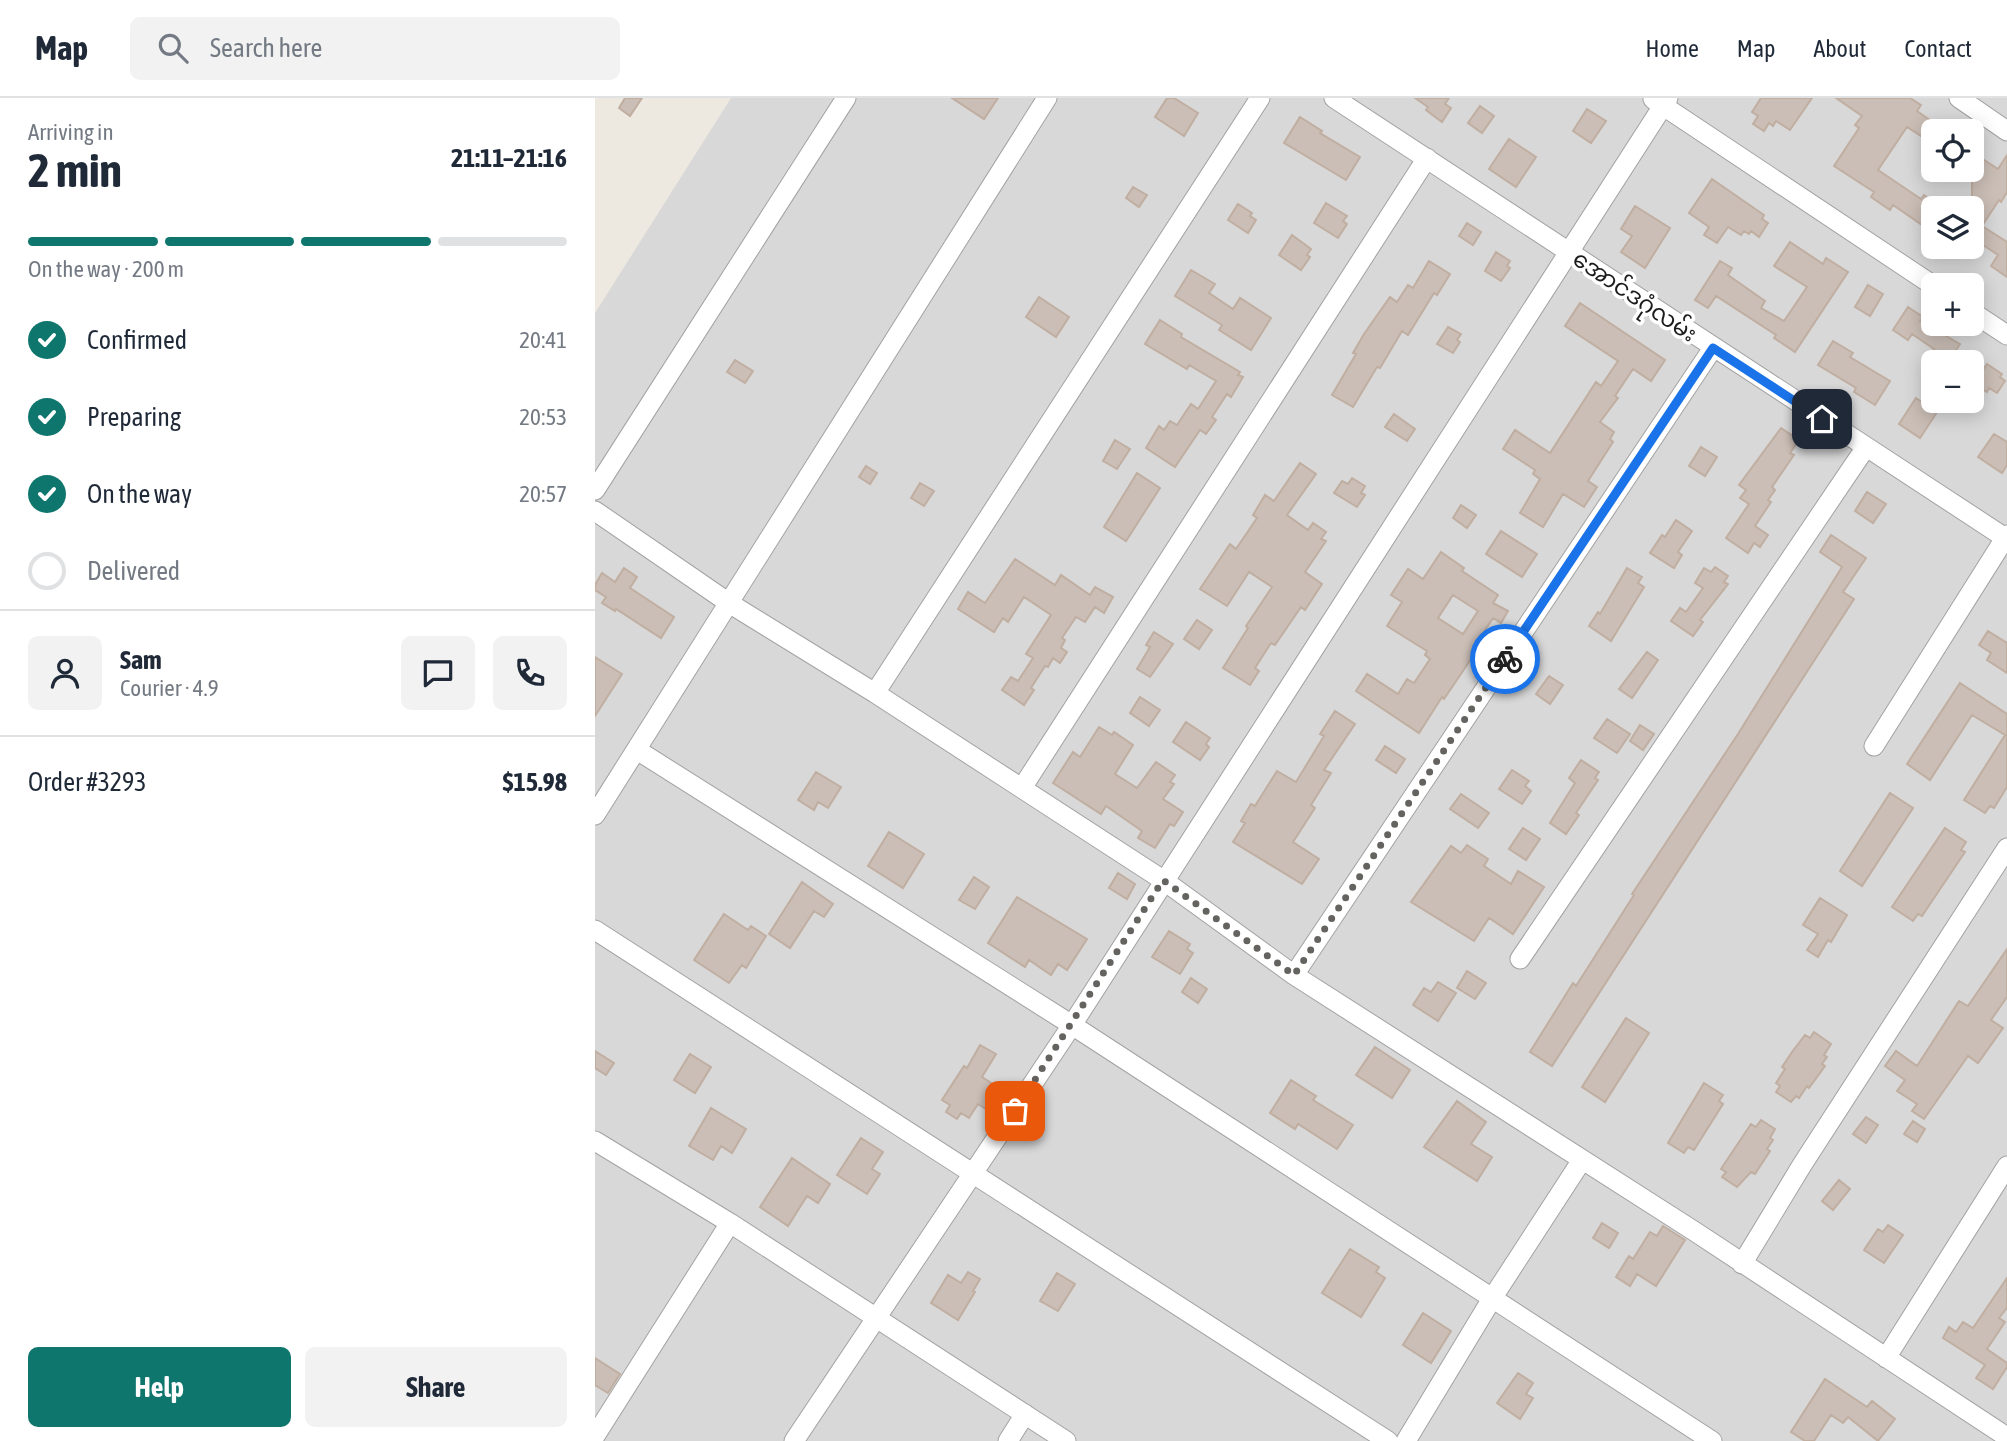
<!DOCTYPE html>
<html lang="en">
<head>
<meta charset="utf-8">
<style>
	:root { --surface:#fff; --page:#f2f2f3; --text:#1f2937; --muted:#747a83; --line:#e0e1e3; --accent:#0f766e }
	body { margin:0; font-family:"Asap Condensed","Noto Sans Myanmar",sans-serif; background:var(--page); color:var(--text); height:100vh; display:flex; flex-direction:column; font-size:26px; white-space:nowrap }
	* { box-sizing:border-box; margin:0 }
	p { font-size:23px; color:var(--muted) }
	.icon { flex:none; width:38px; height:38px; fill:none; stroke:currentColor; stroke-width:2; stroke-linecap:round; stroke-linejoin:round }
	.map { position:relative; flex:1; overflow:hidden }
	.drawer { display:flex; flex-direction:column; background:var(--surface); width:595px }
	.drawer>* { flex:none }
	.buttons { position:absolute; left:1326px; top:21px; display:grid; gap:14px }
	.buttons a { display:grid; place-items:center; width:63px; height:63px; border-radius:10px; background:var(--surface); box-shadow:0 4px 18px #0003; font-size:35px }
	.pin { position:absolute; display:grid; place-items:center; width:60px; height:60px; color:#fff; margin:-30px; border-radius:14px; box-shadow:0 4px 10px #0006 }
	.courier { position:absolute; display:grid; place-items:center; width:70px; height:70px; margin:-35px; border:5px solid #1a73e8; border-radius:50%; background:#fff; color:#222; box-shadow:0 2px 9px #0007 }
	.summary em { font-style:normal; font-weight:700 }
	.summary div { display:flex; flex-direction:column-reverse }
	.summary { display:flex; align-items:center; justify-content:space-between; height:119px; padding:0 28px }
	h1 { font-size:46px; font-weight:700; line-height:52px }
	.bar { display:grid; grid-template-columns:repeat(4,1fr); gap:10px 7px; align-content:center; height:84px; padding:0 28px }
	.bar i { height:9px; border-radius:5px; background:var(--line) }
	.bar .on { background:var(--accent) }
	.bar p { grid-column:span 4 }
	.line { display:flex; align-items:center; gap:18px; padding:0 28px; border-top:2px solid var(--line) }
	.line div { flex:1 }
	.round { display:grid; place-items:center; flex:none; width:74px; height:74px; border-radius:10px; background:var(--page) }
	ol { padding:0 28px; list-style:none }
	li { display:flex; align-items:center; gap:21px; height:77px }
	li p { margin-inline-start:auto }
	li .icon { padding:7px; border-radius:50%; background:var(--accent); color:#fff; stroke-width:4 }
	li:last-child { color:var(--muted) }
	li i { width:38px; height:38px; border:4px solid var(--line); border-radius:50% }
	.action { display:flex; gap:14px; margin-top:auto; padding:14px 28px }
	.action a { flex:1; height:80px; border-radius:10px; background:var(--accent); color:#fff; font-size:28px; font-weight:700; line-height:80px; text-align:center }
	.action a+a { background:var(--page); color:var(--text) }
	header { display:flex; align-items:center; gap:42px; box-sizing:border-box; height:98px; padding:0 35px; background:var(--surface); border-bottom:2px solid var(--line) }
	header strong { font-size:33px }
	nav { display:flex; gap:38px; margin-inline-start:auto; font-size:24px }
	.search { width:490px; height:63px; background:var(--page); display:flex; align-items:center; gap:18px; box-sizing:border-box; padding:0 24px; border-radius:10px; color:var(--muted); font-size:26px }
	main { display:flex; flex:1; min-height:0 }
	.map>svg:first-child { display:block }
</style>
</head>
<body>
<header>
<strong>Map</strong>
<div class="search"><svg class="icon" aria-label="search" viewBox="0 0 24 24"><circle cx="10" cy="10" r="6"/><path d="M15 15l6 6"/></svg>Search here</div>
<nav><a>Home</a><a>Map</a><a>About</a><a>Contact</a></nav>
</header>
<main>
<section class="drawer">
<div class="summary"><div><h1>2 min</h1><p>Arriving in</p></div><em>21:11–21:16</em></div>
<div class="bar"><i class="on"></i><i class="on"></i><i class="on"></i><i></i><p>On the way · 200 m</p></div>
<ol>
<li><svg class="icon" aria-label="check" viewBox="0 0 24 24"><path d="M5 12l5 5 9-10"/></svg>Confirmed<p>20:41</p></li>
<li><svg class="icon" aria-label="check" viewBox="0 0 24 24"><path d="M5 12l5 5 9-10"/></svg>Preparing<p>20:53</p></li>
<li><svg class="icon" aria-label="check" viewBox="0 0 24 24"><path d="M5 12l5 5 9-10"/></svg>On the way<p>20:57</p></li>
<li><i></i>Delivered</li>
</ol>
<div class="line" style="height:126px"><a class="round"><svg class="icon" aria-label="person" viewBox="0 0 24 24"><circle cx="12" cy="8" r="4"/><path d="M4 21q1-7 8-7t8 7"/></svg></a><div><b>Sam</b><p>Courier · 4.9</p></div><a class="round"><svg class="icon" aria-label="chat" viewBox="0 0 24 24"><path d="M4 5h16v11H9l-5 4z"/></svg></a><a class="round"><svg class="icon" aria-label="phone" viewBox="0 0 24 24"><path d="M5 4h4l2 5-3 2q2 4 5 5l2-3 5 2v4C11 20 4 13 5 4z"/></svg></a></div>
<div class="line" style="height:91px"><div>Order #3293</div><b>$15.98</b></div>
<div class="action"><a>Help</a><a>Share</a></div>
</section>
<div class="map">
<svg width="1412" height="1343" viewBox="0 0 1412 1343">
	<rect width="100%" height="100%" fill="#eee9e0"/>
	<!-- residential -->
	<path fill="#d9d8d8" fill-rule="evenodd" d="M 136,0 L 1412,0 L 1412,1343 L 0,1343 L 0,215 ZM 1339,33 L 1377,33 L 1377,72 L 1339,72 ZM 1339,110 L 1377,110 L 1377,149 L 1339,149 ZM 1339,187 L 1377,187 L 1377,226 L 1339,226 ZM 1339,264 L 1377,264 L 1377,303 L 1339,303 Z"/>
	<!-- building -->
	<path fill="#cabeb6" stroke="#c0aea1" stroke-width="2" fill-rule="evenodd" d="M 30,0 L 47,0 L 35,18 L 24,10 Z
		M 357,0 L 403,0 L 389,21 Z
		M 572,0 L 579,0 L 603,15 L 589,38 L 560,19 Z
		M 820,0 L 854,0 L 850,6 L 856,10 L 847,24 L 831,12 L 833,9 Z
		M 1166,0 L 1217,0 L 1195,32 L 1181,23 L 1178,28 L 1174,25 L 1169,33 L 1158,26 L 1163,18 L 1157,14 Z
		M 1241,0 L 1315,0 L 1326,7 L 1322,13 L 1339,25 L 1337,28 L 1343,31 L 1339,33 L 1335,44 L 1312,29 L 1283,72 L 1326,101 L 1329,97 L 1342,106 L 1339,110 L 1339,130 L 1332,126 L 1330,129 L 1298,107 L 1295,112 L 1276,99 L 1279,94 L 1239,68 L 1264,30 L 1260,27 L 1267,18 Z
		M 885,8 L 899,18 L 887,35 L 873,25 Z
		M 992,11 L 1011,23 L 996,45 L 978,33 Z
		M 705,19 L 727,33 L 725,35 L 765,59 L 751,82 L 689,45 Z
		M 914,41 L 941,59 L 921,89 L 894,71 Z
		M 1377,54 L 1403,71 L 1412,57 L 1412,94 L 1406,104 L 1404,102 L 1387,128 L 1412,144 L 1412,179 L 1396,168 L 1403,157 L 1379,141 L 1377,143 Z
		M 1117,81 L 1169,117 L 1167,121 L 1173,125 L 1164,139 L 1156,133 L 1154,136 L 1149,133 L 1146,137 L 1133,129 L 1122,145 L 1109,137 L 1114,129 L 1094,115 Z
		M 538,89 L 552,97 L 544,109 L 531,100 Z
		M 731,105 L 752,118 L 748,123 L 752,126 L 743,140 L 719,125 Z
		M 643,106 L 657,115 L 655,118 L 661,122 L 653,135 L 633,122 Z
		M 1040,108 L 1075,130 L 1050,170 L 1026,154 L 1037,138 L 1026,131 Z
		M 872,125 L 886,134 L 878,147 L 864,138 Z
		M 697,137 L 716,151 L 712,157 L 715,159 L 706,172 L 684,157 Z
		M 1195,144 L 1228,166 L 1231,160 L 1253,174 L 1200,254 L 1179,240 L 1181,237 L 1121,198 L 1113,210 L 1100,202 L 1125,163 L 1137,170 L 1133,177 L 1170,203 L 1166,210 L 1189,223 L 1212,189 L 1179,168 Z
		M 901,154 L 915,163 L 912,168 L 915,170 L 906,183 L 890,173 Z
		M 834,163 L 855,176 L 842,197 L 839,195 L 813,237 L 807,233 L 785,270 L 782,269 L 758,309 L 737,297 L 761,256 L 758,255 L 769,236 L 795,199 L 802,204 L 813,187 L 818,190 Z
		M 596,172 L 620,186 L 614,195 L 638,211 L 645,200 L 676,220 L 656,252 L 624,232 L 627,227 L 580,198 Z
		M 1273,187 L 1288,196 L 1275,218 L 1260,209 Z
		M 444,199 L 474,219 L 461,239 L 431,219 Z
		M 985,205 L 1070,262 L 1056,283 L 1038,271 L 1020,298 L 1023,300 L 1005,324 L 1019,334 L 1015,341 L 1018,344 L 993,383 L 1002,389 L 989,409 L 968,396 L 948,429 L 925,415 L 945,381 L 938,376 L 940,372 L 908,351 L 920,332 L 955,355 L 1001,284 L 1006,288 L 1023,263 L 970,228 Z
		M 1313,209 L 1328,219 L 1325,223 L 1365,246 L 1353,264 L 1330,264 L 1339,251 L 1317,236 L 1313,242 L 1298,232 Z
		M 565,222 L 587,236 L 586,239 L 645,274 L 643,277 L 648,279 L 636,299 L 632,296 L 617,319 L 621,322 L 611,336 L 605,332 L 580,369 L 551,350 L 564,328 L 569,332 L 575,323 L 582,327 L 596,306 L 603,311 L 621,283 L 594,267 L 592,271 L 550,246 Z
		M 853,229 L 866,236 L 862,242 L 865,244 L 858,255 L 842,246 Z
		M 1238,243 L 1258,255 L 1255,259 L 1295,283 L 1280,307 L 1259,294 L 1261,290 L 1223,267 Z
		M 140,262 L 158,273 L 150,285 L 132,274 Z
		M 1392,266 L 1407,276 L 1405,279 L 1410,283 L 1402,295 L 1394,290 L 1392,294 L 1379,286 Z
		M 1321,300 L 1342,314 L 1325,340 L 1304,326 Z
		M 799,316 L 820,331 L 812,343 L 790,329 Z
		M 1186,330 L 1204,342 L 1195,355 L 1199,357 L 1177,389 L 1180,392 L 1173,402 L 1176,404 L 1160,428 L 1173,437 L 1165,449 L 1159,445 L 1153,455 L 1131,440 L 1154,406 L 1145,400 L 1151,392 L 1144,387 Z
		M 1399,336 L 1412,344 L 1412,367 L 1407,375 L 1383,359 Z
		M 520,342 L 535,351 L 522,371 L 508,363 Z
		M 1106,349 L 1122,359 L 1110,378 L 1094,368 Z
		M 705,365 L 721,376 L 692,417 L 713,432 L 718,425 L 731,434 L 726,441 L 731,443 L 710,474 L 727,486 L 710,512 L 706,509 L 680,547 L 676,545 L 660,570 L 664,573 L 655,587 L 628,570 L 653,530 L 651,528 L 677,489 L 654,474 L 632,508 L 605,491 L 635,446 L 641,451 L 662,420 L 658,417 L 670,397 L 679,403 Z
		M 271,368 L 282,375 L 275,386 L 264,379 Z
		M 542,375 L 565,390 L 531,443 L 509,429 Z
		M 757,380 L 770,388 L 766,395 L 770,397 L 762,409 L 739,395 L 747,383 L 753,386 Z
		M 325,385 L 339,393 L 329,408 L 316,400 Z
		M 1272,394 L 1291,406 L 1278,425 L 1260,413 Z
		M 866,407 L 881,417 L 872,430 L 858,420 Z
		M 1081,422 L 1097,433 L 1083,454 L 1087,457 L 1079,470 L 1055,455 L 1067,437 L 1070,439 Z
		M 906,433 L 942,456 L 927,479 L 891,456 Z
		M 1236,437 L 1271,460 L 1248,494 L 1259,501 L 957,968 L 935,954 L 978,885 L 981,888 L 1039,797 L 1037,796 L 1143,636 L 1247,469 L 1225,454 Z
		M 846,454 L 869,470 L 867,473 L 903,497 L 898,505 L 913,513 L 906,525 L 898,520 L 881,546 L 884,548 L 874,564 L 849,601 L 847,599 L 824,635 L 761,593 L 772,576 L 803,596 L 812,581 L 819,585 L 835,561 L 830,557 L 832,553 L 792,528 L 807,504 L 796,497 L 813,471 L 828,481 ZM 858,497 L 883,513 L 868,536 L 843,520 Z
		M 420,461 L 460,487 L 466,477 L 495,497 L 500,489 L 518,499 L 509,515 L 500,509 L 490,524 L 481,519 L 467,540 L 470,542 L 466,550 L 472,554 L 465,565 L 458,560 L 453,569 L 450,568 L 436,590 L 439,592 L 429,607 L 407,592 L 416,579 L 423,583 L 438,560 L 431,556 L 456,517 L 429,499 L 413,524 L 408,520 L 399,534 L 363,511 L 373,494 L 390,505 Z
		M 1120,469 L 1133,478 L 1129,484 L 1133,486 L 1105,522 L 1108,524 L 1098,538 L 1076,523 L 1085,510 L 1091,514 L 1108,490 L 1100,485 L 1109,470 L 1116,474 Z
		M 29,470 L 42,479 L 35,490 L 79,519 L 66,540 L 21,511 L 20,513 L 7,505 L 11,499 L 0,492 L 0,487 L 7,475 L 20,484 Z
		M 1032,470 L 1047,479 L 1043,485 L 1049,489 L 1016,543 L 994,528 L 1003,514 L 1005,516 Z
		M 602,522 L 617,532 L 604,551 L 589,541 Z
		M 1393,533 L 1412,545 L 1412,575 L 1392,562 L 1396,555 L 1384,547 Z
		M 559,534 L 578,546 L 555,579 L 542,571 L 555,549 L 551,547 Z
		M 1052,554 L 1063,562 L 1037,600 L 1024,591 Z
		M 0,559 L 27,576 L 0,618 Z
		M 954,578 L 968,587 L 955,606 L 941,596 Z
		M 1365,585 L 1412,616 L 1412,689 L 1399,710 L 1395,708 L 1390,715 L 1369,702 L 1410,637 L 1377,617 L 1335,682 L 1312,666 Z
		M 545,599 L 565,612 L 554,628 L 535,615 Z
		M 740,613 L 760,626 L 729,672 L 736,675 L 716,707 L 720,710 L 698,744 L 724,761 L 707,786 L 638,744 L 650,725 L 646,723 L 656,706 L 660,708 L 682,673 L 701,684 L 729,638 L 725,636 Z
		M 1012,621 L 1035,636 L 1022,655 L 999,640 Z
		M 591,624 L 615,640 L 611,646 L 614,649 L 605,662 L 578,644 Z
		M 1045,627 L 1059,636 L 1048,652 L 1035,643 Z
		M 504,629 L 517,637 L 519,634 L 538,647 L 520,676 L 542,690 L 561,664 L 580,677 L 575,684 L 579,686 L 568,701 L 588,714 L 579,728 L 575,726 L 560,750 L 543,740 L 547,733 L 511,708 L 506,716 L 458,685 L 478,654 L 485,659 Z
		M 790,648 L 810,661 L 801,675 L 781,662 Z
		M 986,662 L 1004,674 L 1000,680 L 1003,682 L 981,715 L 984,717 L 971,736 L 955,725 L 980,685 L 974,680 Z
		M 917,672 L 934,683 L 930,688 L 936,693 L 927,706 L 904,691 Z
		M 221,674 L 246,689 L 233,710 L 223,704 L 219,712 L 203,702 Z
		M 1295,695 L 1318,710 L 1267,788 L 1245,773 Z
		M 866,696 L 894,715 L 883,730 L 855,711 Z
		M 928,730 L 945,741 L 931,762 L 914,751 Z
		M 1350,730 L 1371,744 L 1366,752 L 1370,754 L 1327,818 L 1323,816 L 1318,823 L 1297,809 Z
		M 294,734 L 329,756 L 308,790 L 273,768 Z
		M 872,747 L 893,761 L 889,768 L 916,786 L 923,773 L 949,789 L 918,836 L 894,820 L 879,843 L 816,804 L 856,748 L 866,755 Z
		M 523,775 L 540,786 L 532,801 L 514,790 Z
		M 379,779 L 394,789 L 380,811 L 364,802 Z
		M 207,784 L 238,806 L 229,819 L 219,813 L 195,850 L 174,836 Z
		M 422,799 L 492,841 L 472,872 L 463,866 L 456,877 L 434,862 L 430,869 L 393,845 Z
		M 1225,800 L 1252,817 L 1236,844 L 1233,842 L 1223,859 L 1212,852 L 1223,836 L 1208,827 Z
		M 129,816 L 153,832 L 156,828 L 171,838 L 151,870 L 147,867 L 134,885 L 99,862 Z
		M 574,833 L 595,846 L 592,851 L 598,855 L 585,876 L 557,859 Z
		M 1412,851 L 1412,899 L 1396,922 L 1408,930 L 1383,965 L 1373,958 L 1329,1021 L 1317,1013 L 1322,1006 L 1302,993 L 1310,982 L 1290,968 L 1301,953 L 1322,968 L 1364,903 L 1373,908 Z
		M 872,873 L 891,885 L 880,901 L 862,890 Z
		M 596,880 L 612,891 L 603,905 L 587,894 Z
		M 843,884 L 861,895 L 843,923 L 818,907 L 829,890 L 836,894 Z
		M 1031,920 L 1054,935 L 1010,1004 L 987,989 Z
		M 1219,934 L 1236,946 L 1229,957 L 1232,959 L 1227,966 L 1230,968 L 1214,990 L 1212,988 L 1204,1000 L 1201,998 L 1196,1004 L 1181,994 L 1185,988 L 1181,985 L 1190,971 L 1187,969 L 1197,954 L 1210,937 L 1215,940 Z
		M 385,947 L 401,956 L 387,979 L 404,990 L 391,1011 L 383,1006 L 374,1020 L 366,1015 L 362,1021 L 351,1014 L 355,1007 L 347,1002 L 369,968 L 372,970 Z
		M 780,949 L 815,972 L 797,1000 L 761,977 Z
		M 0,953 L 19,965 L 11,977 L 0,970 Z
		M 95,956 L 116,969 L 100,995 L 79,982 Z
		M 696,982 L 721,998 L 718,1002 L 758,1027 L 742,1051 L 703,1026 L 700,1031 L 675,1015 Z
		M 1109,985 L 1128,997 L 1124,1003 L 1128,1006 L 1099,1052 L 1093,1049 L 1089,1055 L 1073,1045 Z
		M 862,1003 L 891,1024 L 876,1046 L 897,1059 L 882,1083 L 829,1049 Z
		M 116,1010 L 151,1031 L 137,1055 L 126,1048 L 118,1062 L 94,1048 Z
		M 1271,1019 L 1283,1027 L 1271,1045 L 1258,1036 Z
		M 1166,1022 L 1180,1031 L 1175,1040 L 1178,1042 L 1172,1051 L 1175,1053 L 1160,1076 L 1156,1074 L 1142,1089 L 1127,1079 L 1131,1074 L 1126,1071 L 1156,1026 L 1161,1029 Z
		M 1318,1023 L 1330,1031 L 1322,1044 L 1309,1036 Z
		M 266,1040 L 288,1054 L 277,1071 L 285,1076 L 272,1096 L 242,1077 Z
		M 197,1060 L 235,1086 L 223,1105 L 212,1098 L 193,1128 L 165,1109 Z
		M 1244,1082 L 1255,1091 L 1238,1112 L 1227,1103 Z
		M 1007,1125 L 1023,1135 L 1014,1150 L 998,1140 Z
		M 1293,1127 L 1308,1137 L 1289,1165 L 1269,1152 L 1283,1131 L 1288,1134 Z
		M 1068,1128 L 1090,1142 L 1061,1188 L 1042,1176 L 1035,1188 L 1021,1179 L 1034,1158 L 1038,1161 L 1055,1134 L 1062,1138 Z
		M 755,1151 L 784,1169 L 781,1174 L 790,1180 L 766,1219 L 727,1195 Z
		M 373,1174 L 385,1181 L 378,1193 L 380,1194 L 363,1222 L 336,1205 L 353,1177 L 366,1185 Z
		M 462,1175 L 480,1186 L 463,1213 L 445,1203 Z
		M 1412,1180 L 1412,1210 L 1404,1220 L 1410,1224 L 1392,1251 L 1412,1265 L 1412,1269 L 1398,1291 L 1381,1280 L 1390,1267 L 1348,1240 L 1354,1229 L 1361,1234 L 1368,1224 L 1378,1230 Z
		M 828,1215 L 856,1233 L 836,1265 L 808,1247 Z
		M 0,1260 L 25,1276 L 13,1295 L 0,1287 Z
		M 923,1275 L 938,1285 L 931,1296 L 938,1300 L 925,1321 L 902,1305 Z
		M 1230,1281 L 1272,1309 L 1277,1303 L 1300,1321 L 1283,1343 L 1253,1319 L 1248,1325 L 1236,1317 L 1219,1343 L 1210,1343 L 1196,1334 Z"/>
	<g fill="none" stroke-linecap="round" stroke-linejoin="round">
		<!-- minor casing -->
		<g stroke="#a2a2a2" stroke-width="21">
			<path id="minor" d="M 739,0 L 1412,441
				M 1364,0 L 1412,33
				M 1058,1 L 1339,188
				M 1377,214 L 1412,237
				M 0,392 L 251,0
				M 0,413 L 134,505 L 280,595 L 568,782 L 699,877 L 1099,1133 L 1412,1339
				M 280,595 L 665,0
				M 1279,648 L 1412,437
				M 42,652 L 477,927 L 1117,1343
				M 427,690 L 832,60
				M 0,717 L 452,0
				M 0,832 L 793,1343
				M 925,861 L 1271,349
				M 699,877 L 1118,250
				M 0,1043 L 135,1125 L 471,1343
				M 1147,1166 L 1207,1067 L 1412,750
				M 1291,1260 L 1412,1068
				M 0,1338 L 135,1125
				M 199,1343 L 477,927 L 1073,0
				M 413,1343 L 430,1316
				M 811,1343 L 898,1199 L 987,1062"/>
		</g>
		<!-- minor -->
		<use href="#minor" stroke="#fff" stroke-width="19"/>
	</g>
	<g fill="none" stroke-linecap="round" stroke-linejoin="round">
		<!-- done -->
		<path stroke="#656360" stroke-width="7" stroke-dasharray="0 12.6" d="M 420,1013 L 568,782 L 699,877 L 910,561"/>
		<!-- route -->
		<path stroke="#1a73e8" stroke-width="9" d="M 910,561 L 1118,250 L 1227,321"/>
	</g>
	<g text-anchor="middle" stroke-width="7" stroke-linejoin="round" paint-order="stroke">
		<!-- street labels -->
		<g font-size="23" fill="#1b1b1b" stroke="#fff">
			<text transform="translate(1040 198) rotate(34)" y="8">အောင်ဒဂုံလမ်း</text>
		</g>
	</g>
</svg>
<div class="buttons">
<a><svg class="icon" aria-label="locate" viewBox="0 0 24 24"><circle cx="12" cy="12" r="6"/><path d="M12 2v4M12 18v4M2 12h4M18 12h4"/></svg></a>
<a><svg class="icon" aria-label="layers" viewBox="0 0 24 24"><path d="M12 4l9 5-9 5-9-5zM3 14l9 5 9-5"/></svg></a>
<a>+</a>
<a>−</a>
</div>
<div class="pin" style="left:420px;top:1013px;background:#ea580c"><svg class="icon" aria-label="bag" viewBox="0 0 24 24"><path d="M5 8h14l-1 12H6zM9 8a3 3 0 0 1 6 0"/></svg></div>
<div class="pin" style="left:1227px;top:321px;background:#1f2937"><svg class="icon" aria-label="home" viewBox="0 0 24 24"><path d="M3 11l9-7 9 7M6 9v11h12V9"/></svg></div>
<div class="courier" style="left:910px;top:561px"><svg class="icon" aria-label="bike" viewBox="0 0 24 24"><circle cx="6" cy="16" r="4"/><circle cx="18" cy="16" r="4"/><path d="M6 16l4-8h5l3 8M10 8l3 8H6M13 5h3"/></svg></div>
</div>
</main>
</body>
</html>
